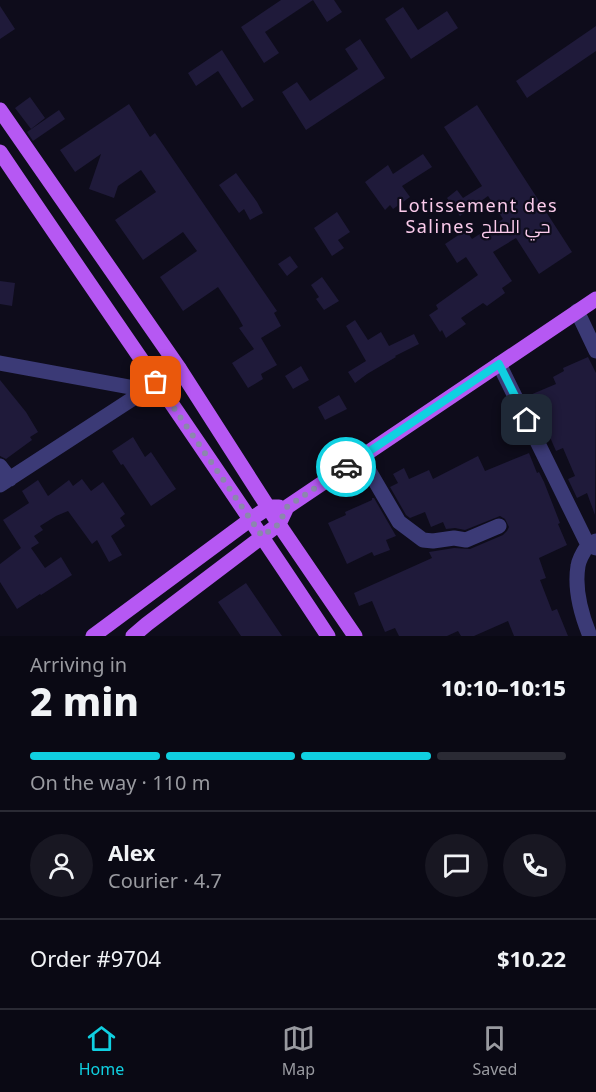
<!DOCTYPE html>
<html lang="en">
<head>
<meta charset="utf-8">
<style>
	:root { --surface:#0a0914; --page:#181722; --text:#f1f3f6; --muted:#999aa0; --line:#2a2a34; --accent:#10d0e1 }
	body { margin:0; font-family:"Noto Sans",Cairo,sans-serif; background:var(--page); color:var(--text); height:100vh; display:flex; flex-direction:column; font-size:22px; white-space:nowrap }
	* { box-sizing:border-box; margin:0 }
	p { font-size:20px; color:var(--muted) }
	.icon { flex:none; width:33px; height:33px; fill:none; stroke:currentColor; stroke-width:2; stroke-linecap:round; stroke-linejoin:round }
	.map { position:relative; height:636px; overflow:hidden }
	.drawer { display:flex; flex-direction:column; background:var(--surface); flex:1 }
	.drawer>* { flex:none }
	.pin { position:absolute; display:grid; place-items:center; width:51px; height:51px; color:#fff; margin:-26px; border-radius:12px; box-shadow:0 3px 9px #0006 }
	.courier { position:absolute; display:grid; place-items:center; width:60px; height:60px; margin:-30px; border:4px solid #10d0e1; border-radius:50%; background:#fff; color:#222; box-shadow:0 2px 8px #0007 }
	.summary em { font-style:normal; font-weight:800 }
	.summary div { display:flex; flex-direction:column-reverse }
	.summary { display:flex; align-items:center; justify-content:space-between; height:102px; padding:0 30px }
	h1 { font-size:39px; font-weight:800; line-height:45px }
	.bar { display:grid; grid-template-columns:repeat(4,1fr); gap:9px 6px; align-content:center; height:72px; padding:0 30px }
	.bar i { height:8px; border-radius:4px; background:var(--line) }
	.bar .on { background:var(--accent) }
	.bar p { grid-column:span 4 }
	.line { display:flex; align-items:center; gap:15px; padding:0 30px; border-top:2px solid var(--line) }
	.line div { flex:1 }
	.round { display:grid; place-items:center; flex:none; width:63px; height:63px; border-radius:32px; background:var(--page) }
	.tabs { display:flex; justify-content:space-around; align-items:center; height:84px; border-top:2px solid var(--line); background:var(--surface); font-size:16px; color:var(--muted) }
	.tabs a { display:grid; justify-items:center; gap:3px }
	.tabs .on { color:var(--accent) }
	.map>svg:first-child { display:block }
</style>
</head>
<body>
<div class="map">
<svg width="596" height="636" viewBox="0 0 596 636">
	<rect width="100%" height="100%" fill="#0e0c1b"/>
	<!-- building -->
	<path fill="#1f1a3a" d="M 281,0 L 334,0 L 342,12 L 327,22 L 313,0 L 265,32 L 279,53 L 264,63 L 241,27 Z
		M 0,6 L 15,29 L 0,39 Z
		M 403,7 L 418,30 L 447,11 L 458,28 L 411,59 L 385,19 Z
		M 596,26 L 596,51 L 527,98 L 516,81 Z
		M 360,39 L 385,78 L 306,130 L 282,92 L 297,82 L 310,101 L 358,69 L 345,49 Z
		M 222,50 L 254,100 L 242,108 L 218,71 L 196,86 L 188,73 Z
		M 30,97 L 45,118 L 31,129 L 15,108 Z
		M 129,104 L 150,137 L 155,133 L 277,311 L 274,313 L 281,326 L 261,338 L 277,365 L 261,374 L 263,379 L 248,388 L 232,363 L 254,349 L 239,328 L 243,326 L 238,317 L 218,287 L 183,311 L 160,277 L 197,251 L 183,232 L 143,260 L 115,220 L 156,192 L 141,170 L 118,186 L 114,198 L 89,189 L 101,154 L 75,172 L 60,150 Z
		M 477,105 L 572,252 L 539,274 L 516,238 L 493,252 L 512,281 L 502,288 L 505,293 L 487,306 L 483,303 L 461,318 L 466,324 L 446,338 L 442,330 L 440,332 L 429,315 L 438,309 L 436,305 L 478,275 L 466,257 L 457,263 L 445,244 L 466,230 L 472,239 L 503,219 L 488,196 L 460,216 L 447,198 L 457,190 L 463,198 L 482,186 L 444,127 Z
		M 59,110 L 65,119 L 33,141 L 27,132 Z
		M 423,154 L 432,167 L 402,186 L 410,197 L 393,209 L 390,205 L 385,210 L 365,182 L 388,165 L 393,174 Z
		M 236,173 L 257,202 L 263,213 L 250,220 L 244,209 L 239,213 L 219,185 Z
		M 337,212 L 350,232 L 338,240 L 344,248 L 332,256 L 314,228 Z
		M 290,256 L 298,267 L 287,276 L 278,264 Z
		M 322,277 L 339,301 L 324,310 L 316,299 L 319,297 L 311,285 Z
		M 0,281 L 15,283 L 12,306 L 0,304 Z
		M 355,320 L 368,340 L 381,332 L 389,346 L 414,334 L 419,344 L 395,356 L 396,357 L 367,374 L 355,383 L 348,372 L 366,361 L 346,326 Z
		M 588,357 L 596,373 L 595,515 L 587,493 L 577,498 L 568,479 L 575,476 L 563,448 L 556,451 L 549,435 L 546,437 L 532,408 L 535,407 L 530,395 L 556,384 L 553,377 L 564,371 L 563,368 Z
		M 301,366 L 309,380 L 293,389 L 285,376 Z
		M 0,380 L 26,412 L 38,432 L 30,437 L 32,440 L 6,459 L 0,456 Z
		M 339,395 L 347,409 L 325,420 L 318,407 Z
		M 133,437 L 145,457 L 151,452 L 176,489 L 151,506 L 123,464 L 121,465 L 112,451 Z
		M 529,453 L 537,473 L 539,472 L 544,482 L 560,523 L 558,524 L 567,545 L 539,558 L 546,578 L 540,580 L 552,611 L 557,609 L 568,636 L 514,636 L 508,621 L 474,636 L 461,636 L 458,631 L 447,636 L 399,636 L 395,628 L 385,632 L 372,601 L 359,606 L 354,593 L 432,558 L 429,552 L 454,548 L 470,549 L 503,535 L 507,531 L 509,527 L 505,519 L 500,516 L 465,530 L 455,528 L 446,529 L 443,522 L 431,527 L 425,512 L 410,518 L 406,515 L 390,487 L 398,483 L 393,474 L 404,468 L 409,479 L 429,470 L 433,479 L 478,456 L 485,471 Z
		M 82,479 L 91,491 L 103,482 L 125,514 L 120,518 L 125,526 L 111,536 L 122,555 L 109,562 L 97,540 L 92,544 L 68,511 L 56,516 L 40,526 L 43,530 L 34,536 L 39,543 L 31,548 L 45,568 L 61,557 L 72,575 L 41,595 L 40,594 L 17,609 L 0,582 L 0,564 L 21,548 L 3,520 L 29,503 L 22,491 L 38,480 L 48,496 L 69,480 L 73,486 Z
		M 372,498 L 374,498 L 396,536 L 386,540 L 390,550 L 374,556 L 372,552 L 347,564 L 328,523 L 346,515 L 345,512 L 372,500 Z
		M 246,583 L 282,636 L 241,636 L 218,602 Z"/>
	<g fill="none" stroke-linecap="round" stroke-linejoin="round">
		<!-- minor -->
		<path stroke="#3b3a76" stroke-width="15" d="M 577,311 L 596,351
			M 0,363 L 146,390
			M 499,364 L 588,545 L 596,541
			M 361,457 L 399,522 L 423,540 L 433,541 L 454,538 L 466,540 L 499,526
			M 0,466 L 10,479
			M 0,485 L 146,390 L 156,382 L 179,368
			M 590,636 C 581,614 574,590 578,566 C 579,559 584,551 588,545 L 596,548"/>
		<!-- major -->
		<path stroke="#b658f3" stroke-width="15" d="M 0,110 L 179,368 L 284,532 L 355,636
			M 0,152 C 109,314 221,473 328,636
			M 93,636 L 251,519 L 269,507 L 279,507
			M 133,636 L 147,624 L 279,524 L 287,507 L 596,299"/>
	</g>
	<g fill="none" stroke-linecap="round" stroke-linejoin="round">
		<!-- done -->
		<path stroke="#8b87ad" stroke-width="6" stroke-dasharray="0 10.8" d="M 156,382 L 262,536 L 279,524 L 287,507 L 346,467"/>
		<!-- route -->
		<path stroke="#10d0e1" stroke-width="8" d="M 346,467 L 499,364 L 527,420"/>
	</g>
	<g text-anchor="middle" stroke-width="4.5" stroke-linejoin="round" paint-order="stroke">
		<!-- neighbourhood labels -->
		<g font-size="18" letter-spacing="1.5" fill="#fbcbeb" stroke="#0e0c1b">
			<text x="478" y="212">Lotissement des<tspan x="478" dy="21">Salines حي الملح</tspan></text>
		</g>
	</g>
</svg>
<div class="pin" style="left:156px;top:382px;background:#ea580c"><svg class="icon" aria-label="bag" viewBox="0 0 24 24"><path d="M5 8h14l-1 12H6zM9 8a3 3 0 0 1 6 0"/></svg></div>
<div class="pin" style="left:527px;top:420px;background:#1f2937"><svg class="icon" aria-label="home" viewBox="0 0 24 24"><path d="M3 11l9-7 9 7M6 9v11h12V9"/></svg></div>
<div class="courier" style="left:346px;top:467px"><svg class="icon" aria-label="car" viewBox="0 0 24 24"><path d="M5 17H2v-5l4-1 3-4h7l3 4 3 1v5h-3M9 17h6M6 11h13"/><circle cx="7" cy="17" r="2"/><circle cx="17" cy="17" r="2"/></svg></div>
</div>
<section class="drawer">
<div class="summary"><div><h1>2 min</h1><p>Arriving in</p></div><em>10:10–10:15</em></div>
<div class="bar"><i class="on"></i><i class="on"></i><i class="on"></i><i></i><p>On the way · 110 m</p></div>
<div class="line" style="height:108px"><a class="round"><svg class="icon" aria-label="person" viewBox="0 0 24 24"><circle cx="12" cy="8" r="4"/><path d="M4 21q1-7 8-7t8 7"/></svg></a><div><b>Alex</b><p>Courier · 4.7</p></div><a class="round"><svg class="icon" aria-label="chat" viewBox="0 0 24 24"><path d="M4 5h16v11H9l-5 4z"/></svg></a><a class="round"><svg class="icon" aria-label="phone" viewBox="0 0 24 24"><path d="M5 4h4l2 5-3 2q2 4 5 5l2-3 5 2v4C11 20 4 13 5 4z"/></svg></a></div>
<div class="line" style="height:78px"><div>Order #9704</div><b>$10.22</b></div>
</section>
<nav class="tabs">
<a class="on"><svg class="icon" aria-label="home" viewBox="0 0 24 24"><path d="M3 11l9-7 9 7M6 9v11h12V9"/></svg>Home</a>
<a><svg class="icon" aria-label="map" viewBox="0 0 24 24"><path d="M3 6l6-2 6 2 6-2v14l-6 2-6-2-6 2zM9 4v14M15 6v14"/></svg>Map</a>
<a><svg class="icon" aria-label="saved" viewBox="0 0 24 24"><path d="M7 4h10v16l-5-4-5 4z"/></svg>Saved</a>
</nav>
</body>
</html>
